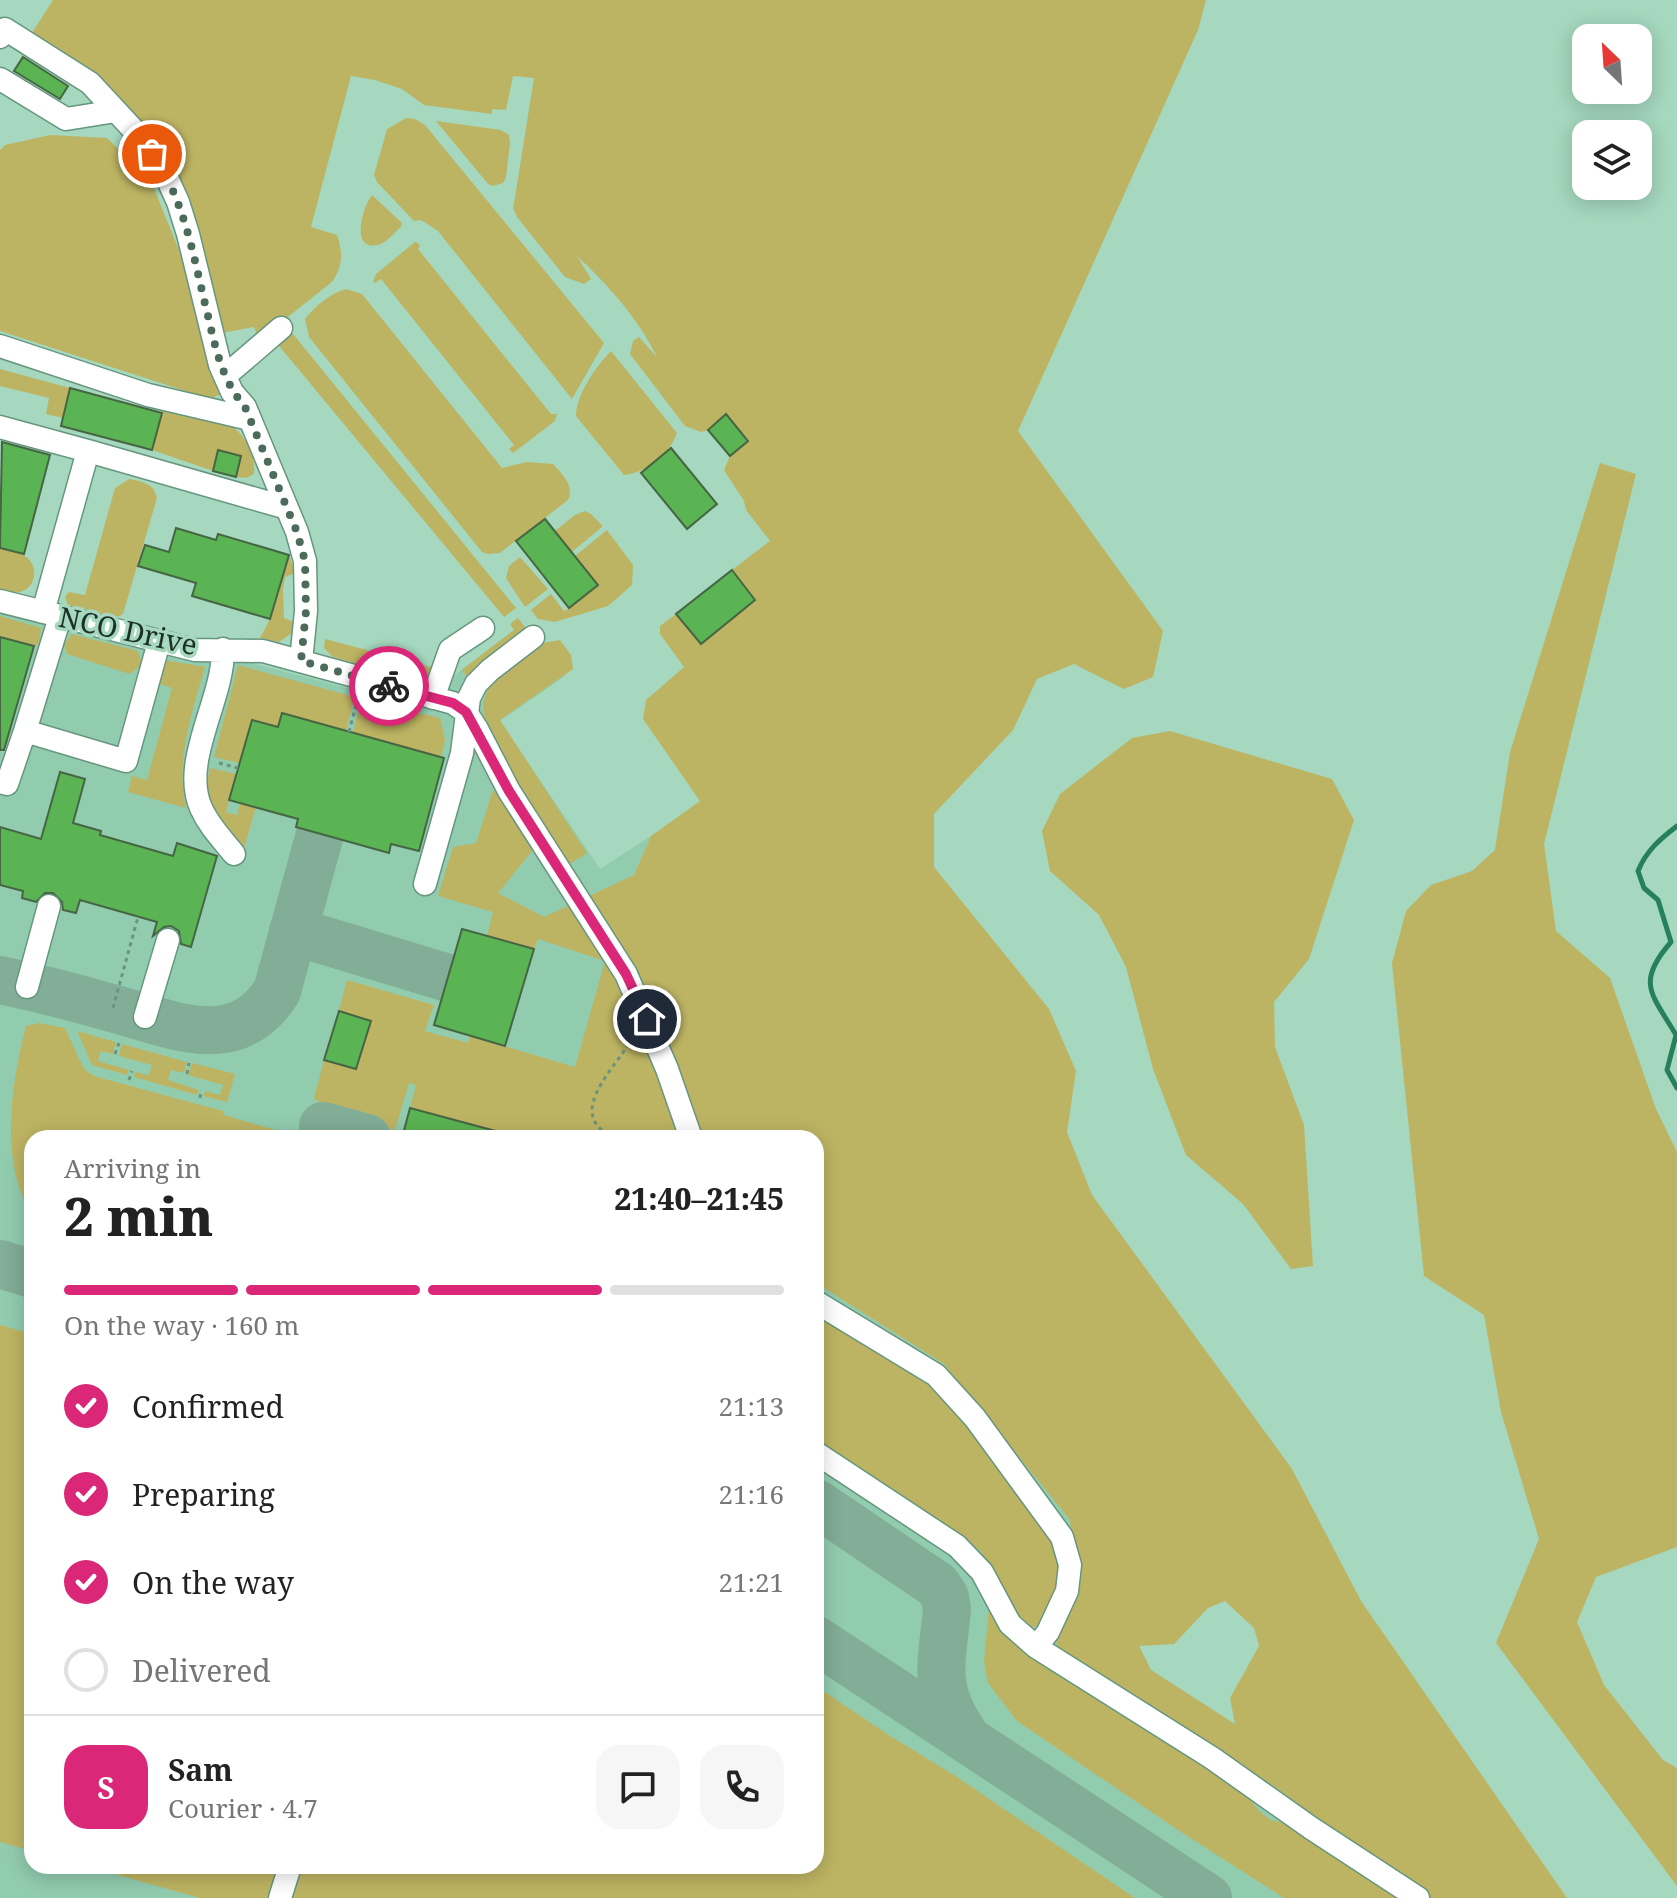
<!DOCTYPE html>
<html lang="en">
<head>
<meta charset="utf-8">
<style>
	:root { --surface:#fff; --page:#f6f6f6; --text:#222; --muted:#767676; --line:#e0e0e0; --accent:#db2777 }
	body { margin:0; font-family:"Noto Serif",serif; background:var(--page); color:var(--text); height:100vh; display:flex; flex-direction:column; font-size:30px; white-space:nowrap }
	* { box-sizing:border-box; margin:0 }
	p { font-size:26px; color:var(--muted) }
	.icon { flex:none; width:44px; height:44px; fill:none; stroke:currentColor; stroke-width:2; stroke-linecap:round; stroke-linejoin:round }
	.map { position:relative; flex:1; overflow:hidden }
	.drawer { position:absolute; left:24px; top:1130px; width:800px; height:744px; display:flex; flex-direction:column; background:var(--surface); border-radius:24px; box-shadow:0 4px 20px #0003 }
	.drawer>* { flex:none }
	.needle { width:52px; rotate:335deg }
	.controls { position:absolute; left:1572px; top:24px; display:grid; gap:16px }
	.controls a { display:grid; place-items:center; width:80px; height:80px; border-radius:16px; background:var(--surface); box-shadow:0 4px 20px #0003; font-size:40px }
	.pin { position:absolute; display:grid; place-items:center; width:68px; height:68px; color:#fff; margin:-34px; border:4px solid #fff; border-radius:50%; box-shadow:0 2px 8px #0007 }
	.courier { position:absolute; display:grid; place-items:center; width:80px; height:80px; margin:-40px; border:6px solid #db2777; border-radius:50%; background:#fff; color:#222; box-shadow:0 2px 10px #0007 }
	.overview em { font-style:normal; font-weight:800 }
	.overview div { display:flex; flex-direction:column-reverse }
	.overview { display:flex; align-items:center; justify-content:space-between; height:136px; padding:0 40px }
	h1 { font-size:52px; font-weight:800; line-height:60px }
	.bar { display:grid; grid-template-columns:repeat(4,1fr); gap:12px 8px; align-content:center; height:96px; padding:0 40px }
	.bar i { height:10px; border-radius:6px; background:var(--line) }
	.bar .current { background:var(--accent) }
	.bar p { grid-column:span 4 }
	.line { display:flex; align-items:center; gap:20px; padding:0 40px; border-top:2px solid var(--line) }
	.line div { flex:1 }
	.round { display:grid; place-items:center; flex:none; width:84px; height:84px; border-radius:24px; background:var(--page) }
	ol { padding:0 40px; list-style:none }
	li { display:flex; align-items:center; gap:24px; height:88px }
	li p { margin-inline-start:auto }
	li .icon { padding:8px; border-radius:50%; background:var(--accent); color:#fff; stroke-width:4 }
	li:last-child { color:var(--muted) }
	li i { width:44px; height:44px; border:4px solid var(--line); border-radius:50% }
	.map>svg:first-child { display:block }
</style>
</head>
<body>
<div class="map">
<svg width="1677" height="1898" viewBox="0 0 1677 1898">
	<rect width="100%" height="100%" fill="#a5d8be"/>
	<!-- built -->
	<path fill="#92ccaf" d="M 0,612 L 125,643 L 241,660 L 439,712 L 448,680 L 522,624 L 565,676 L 500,721 L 600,869 L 651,836 L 634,875 L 711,1138 L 32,1138 L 32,1866 L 816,1866 L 816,1283 L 944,1364 L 1086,1539 L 1151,1670 L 1309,1773 L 1457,1898 L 0,1898 Z"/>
	<!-- green -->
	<path fill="#bdb463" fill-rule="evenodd" d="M 53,0 L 1206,0 L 1198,30 L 1018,431 L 1163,631 L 1153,677 L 1124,689 L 1074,664 L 1037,679 L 1013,730 L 934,814 L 934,867 L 1049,1009 L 1076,1071 L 1067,1132 L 1092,1195 L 1292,1469 L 1361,1601 L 1567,1898 L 1430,1898 L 1303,1814 L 1293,1800 L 1271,1784 L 1058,1653 L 1056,1640 L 1076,1570 L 1070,1520 L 944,1364 L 816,1283 L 816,1138 L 477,1138 L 410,1108 L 416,1085 L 409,1083 L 395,1130 L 328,1111 L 314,1098 L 324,1060 L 357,1069 L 371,1022 L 339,1011 L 347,980 L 434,1005 L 425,1031 L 468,1043 L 470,1036 L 575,1067 L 605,961 L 538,939 L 534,949 L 487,936 L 493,912 L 438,896 L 453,847 L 476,843 L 493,790 L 537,845 L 498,893 L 544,917 L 634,875 L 651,836 L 700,801 L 643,719 L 646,700 L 684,667 L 660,634 L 660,626 L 676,614 L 701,644 L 754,600 L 732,570 L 770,541 L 746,510 L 744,501 L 724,470 L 730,456 L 726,415 L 708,430 L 701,432 L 685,426 L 630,354 L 633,341 L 639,337 L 657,357 C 638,318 608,285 577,256 L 591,279 L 584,284 L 565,277 L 517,217 L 513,208 L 515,197 L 534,78 L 513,76 L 506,110 L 492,109 L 492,114 L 424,105 L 402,89 L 375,80 L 351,76 L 311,227 L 337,235 C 343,253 343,264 333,281 L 259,340 L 254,327 L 217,334 L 172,172 L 30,36 ZM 1225,1601 L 1254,1628 L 1259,1646 L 1230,1698 L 1235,1724 L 1151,1670 L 1139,1646 L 1174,1644 L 1208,1608 Z
		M 406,118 L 415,119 L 425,125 L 604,343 L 572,399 L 438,231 L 421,220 L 414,221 L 377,182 L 374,175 L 387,129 Z
		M 436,121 L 501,130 L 509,135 L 510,143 L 506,178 L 503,183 L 493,186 L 488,184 Z
		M 50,135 L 107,138 L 151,181 L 183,260 L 205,339 L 223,393 L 210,399 L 0,331 L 0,150 L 5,145 Z
		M 372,195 L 402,223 L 401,227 C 395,232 388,241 381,244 C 349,255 362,207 372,195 Z
		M 415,242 L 418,243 L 420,246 L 418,249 L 551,414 L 557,414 L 555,421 L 513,453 L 509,449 L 514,445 L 381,279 L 375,283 L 373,281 L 376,274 Z
		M 346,289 L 362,294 L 502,468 L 527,462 L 553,464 C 562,474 575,486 568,500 L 500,553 L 488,554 L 482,552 L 309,337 L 305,319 C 315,306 331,293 346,289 Z
		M 289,329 L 516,608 L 504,617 L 275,341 Z
		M 611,351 L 677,433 C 669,455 648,472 624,475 L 576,416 C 576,395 596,366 611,351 Z
		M 0,369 L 70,388 L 63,418 L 46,414 L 49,398 L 0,386 Z
		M 162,411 L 231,426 C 246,435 256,457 254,474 L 247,478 L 236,477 L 241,456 L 219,450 L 213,471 L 152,450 Z
		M 1600,463 L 1636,474 L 1544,844 L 1556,931 L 1610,978 L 1656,1109 L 1677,1152 L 1677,1547 L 1596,1577 L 1577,1622 L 1604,1685 L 1663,1760 L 1677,1768 L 1677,1886 L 1496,1643 L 1539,1539 L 1501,1412 L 1484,1315 L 1424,1276 L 1392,963 L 1406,911 L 1431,885 L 1472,871 L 1495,850 L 1510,752 Z
		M 129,479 C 143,482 154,483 157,498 L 123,614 C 110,624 85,612 69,608 L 65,597 L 69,592 L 85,595 L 115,488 Z
		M 585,511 L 591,514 L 603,526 L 572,552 L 555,531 L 575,515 Z
		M 607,530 L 633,565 L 632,585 L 608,606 L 555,622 L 538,619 L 531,610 L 551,594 L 564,611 L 570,608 L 575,556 Z
		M 0,548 C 8,550 19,551 25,556 C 39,565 37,588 20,592 C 14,593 6,591 0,590 Z
		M 289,555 L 295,573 L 285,577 L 283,589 L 284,618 L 296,623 L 292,633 L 279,642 L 260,638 L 270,619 Z
		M 520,557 L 548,589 L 525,607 L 506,578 L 509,566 Z
		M 0,616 L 41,628 L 39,643 L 34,646 L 0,637 Z
		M 518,618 L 528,631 L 468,678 L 462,670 L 514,630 L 510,624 Z
		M 72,634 L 138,651 L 142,664 L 130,674 L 67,654 L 64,644 Z
		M 325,639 L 431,667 L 426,678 L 417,680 L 333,657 L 324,648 Z
		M 560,640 L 571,655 L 573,669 L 500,720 L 587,853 L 568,865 L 504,766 L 495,737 L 484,715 L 483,703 L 490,683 L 538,644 Z
		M 164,660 L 205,667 C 192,713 175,760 186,808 L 128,792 L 132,776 L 147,780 L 172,688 L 157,683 Z
		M 238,665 L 355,697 L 346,731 L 282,713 L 278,727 L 252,720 L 239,763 L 214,757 Z
		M 361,699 L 440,718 L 445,740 L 441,757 L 353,733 Z
		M 1170,731 L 1332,779 L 1354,820 L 1309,959 L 1274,1002 L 1275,1047 L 1304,1125 L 1313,1266 L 1291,1269 L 1243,1204 L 1186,1155 L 1153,1069 L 1126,967 L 1099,915 L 1050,871 L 1042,831 L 1060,794 L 1132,738 Z
		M 210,768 L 236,774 L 226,812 L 237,815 L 240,803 L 256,807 L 244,848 C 223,823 201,802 210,768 Z
		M 39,1023 L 65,1028 L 84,1069 L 94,1076 L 223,1111 L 224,1115 L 302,1138 L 32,1138 L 32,1215 C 0,1164 10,1088 26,1026 Z
		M 77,1031 L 116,1042 L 113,1054 L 101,1051 L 98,1061 L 129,1070 L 127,1075 L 92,1065 Z
		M 122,1044 L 187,1062 L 184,1073 L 171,1070 L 168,1080 L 199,1090 L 197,1095 L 134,1077 L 135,1072 L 149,1075 L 152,1065 L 119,1056 Z
		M 192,1063 L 235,1074 L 227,1102 L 203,1096 L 205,1091 L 220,1095 L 223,1085 L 188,1075 Z
		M 816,1308 L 911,1368 L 955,1406 L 1047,1523 L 1066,1573 L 1042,1624 L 1027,1629 L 1016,1619 L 981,1551 L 816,1440 Z
		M 0,1325 L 32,1334 L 32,1851 L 0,1842 Z
		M 989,1607 L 1249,1798 L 1260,1812 L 1271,1820 L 1296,1826 L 1405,1898 L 1284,1898 L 1181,1832 L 1017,1721 L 988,1683 L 984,1662 Z
		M 816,1686 L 887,1734 L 954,1775 L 1135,1898 L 285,1898 L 294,1866 L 816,1866 Z
		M 86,1866 L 285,1866 L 275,1898 L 200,1898 Z"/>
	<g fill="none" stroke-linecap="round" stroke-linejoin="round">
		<!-- stream -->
		<path stroke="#26805d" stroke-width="5" d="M 1677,826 C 1660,839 1646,851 1638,871 L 1644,888 L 1658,900 L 1671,942 C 1635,983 1652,994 1676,1035 L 1667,1070 L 1677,1088"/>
		<!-- taxiway -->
		<path stroke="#82ad97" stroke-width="48" d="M 293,931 L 448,978
			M 0,980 C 38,988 77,998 115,1009 C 172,1024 236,1056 277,991 L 320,834
			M 323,1126 L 367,1138
			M 0,1264 L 32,1274
			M 816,1503 L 937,1585 L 945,1597 L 947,1609 C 942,1665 931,1687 966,1737
			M 816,1640 L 1208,1898"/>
	</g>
	<!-- building -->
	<path fill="#5bb454" stroke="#466543" stroke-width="2" d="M 23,57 L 68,86 L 60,99 L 14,71 Z
		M 70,388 L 162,413 L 152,450 L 61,426 Z
		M 726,414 L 748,441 L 730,456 L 708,430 Z
		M 2,442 L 50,455 L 24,554 L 0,548 Z
		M 671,448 L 717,504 L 687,529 L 641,473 Z
		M 218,450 L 241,456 L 236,477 L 213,471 Z
		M 545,519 L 598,585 L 569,608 L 516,541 Z
		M 176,528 L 216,540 L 218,534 L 289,555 L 270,619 L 192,596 L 196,583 L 138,566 L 145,545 L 169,552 Z
		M 732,570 L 755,600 L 701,644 L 676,614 Z
		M 0,637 L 34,646 L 4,750 L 0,750 Z
		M 282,713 L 444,758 L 419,851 L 391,844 L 389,853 L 296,827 L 298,819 L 229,800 L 252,720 L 278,727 Z
		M 60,772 L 85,779 L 73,823 L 101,831 L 100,835 L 173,856 L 177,843 L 217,856 L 191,947 L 181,944 L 179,931 L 171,926 L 164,927 L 153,936 L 157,922 L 80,900 L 76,913 L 63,910 L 62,902 L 53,893 L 45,893 L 36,902 L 22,898 L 23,891 L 0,885 L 0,827 L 41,839 Z
		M 462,929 L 534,949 L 505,1046 L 434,1025 Z
		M 339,1011 L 371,1021 L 356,1069 L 324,1060 Z
		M 410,1108 L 503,1133 L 502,1138 L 402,1138 Z"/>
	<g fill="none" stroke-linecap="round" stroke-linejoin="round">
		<!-- minor casing -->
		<g stroke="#66967e" stroke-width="25">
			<path id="minor" d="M 0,37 L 5,29 L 90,83 L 142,139 L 163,169 L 178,202 L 188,234 L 220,365 L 232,392 L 245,407 L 297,532 L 305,561 L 306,611 L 301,661
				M 0,79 L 66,119 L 116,111
				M 0,346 L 148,395 L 250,419
				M 225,376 L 281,328
				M 0,427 L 88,451
				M 0,601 L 195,650 L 263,651 L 453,703 L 466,712 L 477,729 L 509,791 L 626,974 L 667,1069 L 691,1138
				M 43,612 L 88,451 L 287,508
				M 60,617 L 25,731 L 126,761 L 159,642
				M 223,649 C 224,699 180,761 201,808 C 209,826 222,839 234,854
				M 433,698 L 450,650 L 483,628
				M 0,782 L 7,784 L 25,731
				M 425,884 L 462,753 L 469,698 L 476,684 L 490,670 L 533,637
				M 27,987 L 49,906
				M 145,1017 L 168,940
				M 816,1302 L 936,1375 L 975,1418 L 1062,1537 L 1070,1565 L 1067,1591 L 1048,1632 L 1036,1647
				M 816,1453 L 957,1546 L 982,1572 L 1010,1624 L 1036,1647 L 1212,1758 L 1311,1828 L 1418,1898
				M 280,1898 L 290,1866"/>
		</g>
		<!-- path -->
		<path stroke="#6d9380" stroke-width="3" stroke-dasharray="4 4" stroke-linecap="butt" d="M 349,732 L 358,697
			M 219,763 L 238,768
			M 113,1008 L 138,917
			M 115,1054 L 119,1043
			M 187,1074 L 189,1063
			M 129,1080 L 132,1071
			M 200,1098 L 201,1090
			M 616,1138 C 561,1116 616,1068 631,1040
			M 655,1138 L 666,1130"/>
		<!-- minor -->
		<use href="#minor" stroke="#fff" stroke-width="22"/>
	</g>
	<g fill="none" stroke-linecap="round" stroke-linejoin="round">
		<!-- done -->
		<path stroke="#4c6b5b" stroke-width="8" stroke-dasharray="0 14.4" d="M 152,154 C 186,201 194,261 208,316 C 216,350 222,380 245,407 L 297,532 L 305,561 L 306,611 L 301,661 L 389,686"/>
		<!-- route -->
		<path stroke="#db2777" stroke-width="10" d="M 389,686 L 453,703 L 466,712 L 509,791 L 626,974 L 647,1019"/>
	</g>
	<g text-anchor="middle" stroke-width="7" stroke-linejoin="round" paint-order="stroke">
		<!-- street labels -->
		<g font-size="28" fill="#1c3026" stroke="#a5d8be">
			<text transform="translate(128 631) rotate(12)" y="10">NCO Drive</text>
		</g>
	</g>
</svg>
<div class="controls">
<a><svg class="needle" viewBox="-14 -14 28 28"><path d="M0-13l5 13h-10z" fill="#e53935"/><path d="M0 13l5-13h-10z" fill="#767676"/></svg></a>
<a><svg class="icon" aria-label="layers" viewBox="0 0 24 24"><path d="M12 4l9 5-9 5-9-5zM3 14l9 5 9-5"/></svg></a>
</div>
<div class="pin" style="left:152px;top:154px;background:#ea580c"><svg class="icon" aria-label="bag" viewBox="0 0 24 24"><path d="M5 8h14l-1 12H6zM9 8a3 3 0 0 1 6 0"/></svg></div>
<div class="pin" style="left:647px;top:1019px;background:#1f2937"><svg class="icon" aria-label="home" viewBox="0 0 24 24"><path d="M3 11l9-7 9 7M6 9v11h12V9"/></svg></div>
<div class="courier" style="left:389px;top:686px"><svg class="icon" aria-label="bike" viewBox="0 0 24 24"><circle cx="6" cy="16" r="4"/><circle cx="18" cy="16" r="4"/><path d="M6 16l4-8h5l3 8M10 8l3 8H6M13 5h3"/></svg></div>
<section class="drawer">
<div class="overview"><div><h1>2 min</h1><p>Arriving in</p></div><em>21:40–21:45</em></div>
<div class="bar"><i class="current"></i><i class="current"></i><i class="current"></i><i></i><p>On the way · 160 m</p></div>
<ol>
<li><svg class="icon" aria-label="check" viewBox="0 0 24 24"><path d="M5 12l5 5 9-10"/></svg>Confirmed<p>21:13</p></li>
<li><svg class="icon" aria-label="check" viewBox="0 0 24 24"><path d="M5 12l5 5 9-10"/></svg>Preparing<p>21:16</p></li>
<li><svg class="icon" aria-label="check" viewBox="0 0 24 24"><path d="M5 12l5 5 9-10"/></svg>On the way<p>21:21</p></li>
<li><i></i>Delivered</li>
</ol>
<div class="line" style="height:144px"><b class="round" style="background:var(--accent);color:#fff">S</b><div><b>Sam</b><p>Courier · 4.7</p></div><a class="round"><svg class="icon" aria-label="chat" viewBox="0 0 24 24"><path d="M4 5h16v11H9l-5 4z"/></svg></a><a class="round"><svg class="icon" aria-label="phone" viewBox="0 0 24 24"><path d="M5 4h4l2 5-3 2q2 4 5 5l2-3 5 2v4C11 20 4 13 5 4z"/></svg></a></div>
</section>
</div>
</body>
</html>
